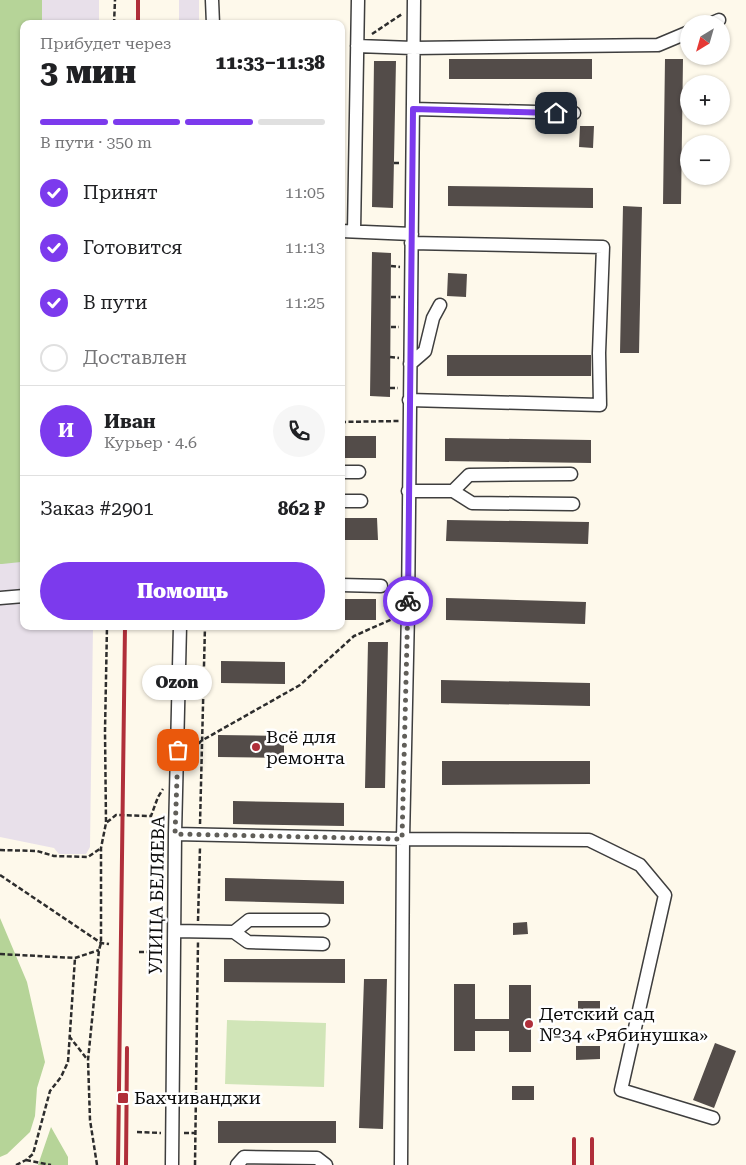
<!DOCTYPE html>
<html lang="ru">
<head>
<meta charset="utf-8">
<style>
	:root { --surface:#fff; --page:#f6f6f6; --text:#202124; --muted:#757577; --line:#e0e0e0; --accent:#7c3aed }
	body { margin:0; font-family:"Roboto Serif",serif; background:var(--page); color:var(--text); height:100vh; display:flex; flex-direction:column; font-size:19px; white-space:nowrap }
	* { box-sizing:border-box; margin:0 }
	p { font-size:16px; color:var(--muted) }
	.icon { flex:none; width:28px; height:28px; fill:none; stroke:currentColor; stroke-width:2; stroke-linecap:round; stroke-linejoin:round }
	.map { position:relative; flex:1; overflow:hidden }
	.sheet { position:absolute; left:20px; top:20px; width:325px; height:610px; display:flex; flex-direction:column; background:var(--surface); border-radius:10px; box-shadow:0 1px 4px #0004 }
	.sheet>* { flex:none }
	.needle { width:32px; rotate:217deg }
	.tools { position:absolute; left:680px; top:15px; display:grid; gap:10px }
	.tools a { display:grid; place-items:center; width:50px; height:50px; border-radius:50%; background:var(--surface); box-shadow:0 1px 4px #0004; font-size:25px }
	.pin { position:absolute; display:grid; place-items:center; width:42px; height:42px; color:#fff; margin:-21px; border-radius:10px; box-shadow:0 2px 8px #0006 }
	.courier { position:absolute; display:grid; place-items:center; width:50px; height:50px; margin:-25px; border:4px solid #7c3aed; border-radius:50%; background:#fff; color:#222; box-shadow:0 1px 6px #0007 }
	.bubble { position:absolute; height:35px; border-radius:18px; background:var(--surface); box-shadow:0 1px 4px #0004; font-size:16px; font-weight:800; line-height:35px; text-align:center }
	.overview em { font-style:normal; font-weight:800 }
	.overview div { display:flex; flex-direction:column-reverse }
	.overview { display:flex; align-items:center; justify-content:space-between; height:85px; padding:0 20px }
	h1 { font-size:32px; font-weight:800; line-height:38px }
	.bar { display:grid; grid-template-columns:repeat(4,1fr); gap:8px 5px; align-content:center; height:60px; padding:0 20px }
	.bar i { height:6px; border-radius:4px; background:var(--line) }
	.bar .current { background:var(--accent) }
	.bar p { grid-column:span 4 }
	.line { display:flex; align-items:center; gap:12px; padding:0 20px; border-top:1px solid var(--line) }
	.line div { flex:1 }
	.round { display:grid; place-items:center; flex:none; width:52px; height:52px; border-radius:26px; background:var(--page) }
	ol { padding:0 20px; list-style:none }
	li { display:flex; align-items:center; gap:15px; height:55px }
	li p { margin-inline-start:auto }
	li .icon { padding:5px; border-radius:50%; background:var(--accent); color:#fff; stroke-width:4 }
	li:last-child { color:var(--muted) }
	li i { width:28px; height:28px; border:2px solid var(--line); border-radius:50% }
	.primary-button { display:flex; gap:10px; margin-top:auto; padding:10px 20px }
	.primary-button a { flex:1; height:58px; border-radius:30px; background:var(--accent); color:#fff; font-size:20px; font-weight:800; line-height:58px; text-align:center }
	.map>svg:first-child { display:block }
</style>
</head>
<body>
<div class="map">
<svg width="746" height="1165" viewBox="0 0 746 1165">
	<rect width="100%" height="100%" fill="#fef9eb"/>
	<!-- industrial -->
	<path fill="#e8e0ea" d="M 42,0 L 99,0 L 99,24 L 42,24 Z
		M 179,0 L 199,0 L 199,24 L 179,24 Z
		M 0,561 L 24,561 L 24,626 L 93,626 L 90,847 L 86,854 L 59,854 L 54,848 L 0,837 Z"/>
	<!-- green -->
	<path fill="#d1e5b8" d="M 227,1020 L 326,1023 L 324,1087 L 225,1084 Z"/>
	<!-- forest -->
	<path fill="#b6d498" d="M 0,0 L 42,0 L 42,24 L 24,24 L 24,558 L 21,562 L 2,564 L 0,564 Z
		M 0,918 L 27,982 L 45,1062 L 37,1088 L 35,1116 L 30,1132 L 7,1154 L 0,1157 Z
		M 51,1127 L 68,1157 L 68,1165 L 38,1165 Z"/>
	<!-- building -->
	<path fill="#534c49" d="M 449,59 L 592,59 L 592,79 L 449,79 Z
		M 665,59 L 683,59 L 681,204 L 663,204 Z
		M 374,61 L 396,61 L 393,208 L 372,207 Z
		M 580,126 L 594,126 L 593,148 L 579,147 Z
		M 448,186 L 593,188 L 593,208 L 448,206 Z
		M 623,206 L 642,207 L 639,353 L 620,353 Z
		M 372,252 L 391,253 L 390,397 L 370,396 Z
		M 448,273 L 467,274 L 466,297 L 447,296 Z
		M 447,355 L 591,355 L 591,376 L 447,376 Z
		M 341,436 L 376,436 L 376,458 L 341,458 Z
		M 445,438 L 591,440 L 591,463 L 445,461 Z
		M 341,518 L 377,518 L 378,540 L 341,540 Z
		M 447,520 L 589,522 L 588,544 L 446,541 Z
		M 446,598 L 586,602 L 585,624 L 446,620 Z
		M 341,599 L 376,599 L 376,620 L 341,620 Z
		M 368,642 L 388,642 L 385,788 L 365,788 Z
		M 221,661 L 285,662 L 285,684 L 221,683 Z
		M 441,680 L 590,683 L 590,706 L 441,703 Z
		M 218,735 L 284,736 L 284,758 L 218,757 Z
		M 442,761 L 590,761 L 590,784 L 442,785 Z
		M 233,801 L 344,803 L 344,826 L 233,824 Z
		M 225,878 L 344,881 L 344,904 L 225,901 Z
		M 527,922 L 528,934 L 513,935 L 513,923 Z
		M 224,959 L 345,959 L 345,983 L 224,982 Z
		M 364,979 L 387,979 L 383,1129 L 359,1128 Z
		M 454,984 L 475,984 L 475,1019 L 509,1019 L 509,985 L 531,985 L 531,1052 L 509,1052 L 509,1031 L 475,1031 L 475,1051 L 454,1051 Z
		M 578,1001 L 600,1001 L 600,1016 L 578,1016 Z
		M 715,1043 L 736,1051 L 714,1108 L 693,1100 Z
		M 576,1046 L 600,1046 L 600,1059 L 576,1060 Z
		M 512,1086 L 534,1086 L 534,1100 L 512,1100 Z
		M 218,1121 L 336,1121 L 336,1143 L 218,1143 Z"/>
	<g fill="none" stroke-linecap="round" stroke-linejoin="round">
		<!-- minor casing -->
		<g stroke="#3e3e3e" stroke-width="15">
			<path id="minor" d="M 212,0 L 213,24
				M 710,24 L 719,20
				M 357,46 L 413,48 L 658,45 L 689,32
				M 413,109 L 574,113
				M 341,231 L 412,234
				M 354,231 L 358,0
				M 410,364 L 425,351 L 433,318 L 440,305
				M 409,400 L 600,405 L 599,353 L 603,247 L 411,243
				M 341,472 L 359,472
				M 408,491 L 453,491 L 472,503 L 573,504
				M 453,491 L 469,475 L 571,474
				M 341,501 L 361,501
				M 341,585 L 381,586
				M 0,598 L 24,596
				M 175,834 L 403,839 L 589,840 L 640,865 L 665,895 L 621,1090 L 713,1118
				M 175,931 L 234,932 L 249,920 L 323,920
				M 234,932 L 248,942 L 323,944
				M 172,1165 L 175,834 L 180,626
				M 237,1165 L 244,1157 L 317,1158 L 326,1165
				M 401,1165 L 403,839 L 408,612 L 414,0"/>
		</g>
		<!-- path -->
		<path stroke="#2d2d2d" stroke-width="2.5" stroke-dasharray="5 2.5" stroke-linecap="butt" d="M 114,24 L 115,0
			M 372,34 L 402,14
			M 394,163 L 401,163
			M 391,266 L 400,267
			M 391,297 L 400,297
			M 391,327 L 399,327
			M 390,357 L 399,358
			M 390,388 L 398,388
			M 341,422 L 400,421
			M 189,755 L 201,741 L 300,685 L 354,636 L 397,617
			M 106,822 L 105,731 L 107,626
			M 200,824 L 205,626
			M 0,850 L 37,851 L 54,856 L 88,857 L 101,848
			M 0,875 L 101,943 L 109,944
			M 198,921 L 200,847
			M 139,952 L 147,952 L 163,945
			M 0,954 L 75,958 L 99,950
			M 69,1036 L 87,1059
			M 137,1132 L 161,1133
			M 184,1133 L 196,1133
			M 26,1160 L 51,1165
			M 16,1165 L 26,1160 L 33,1154 L 50,1091 L 61,1077 L 68,1062 L 75,958
			M 97,1165 L 90,1120 L 88,1060 L 99,950 L 101,943 L 101,848 L 106,823 L 116,815 L 151,816 L 158,797 L 163,789
			M 195,1165 L 198,942"/>
		<!-- minor -->
		<use href="#minor" stroke="#fff" stroke-width="12"/>
		<!-- rail -->
		<path stroke="#b02f3a" stroke-width="4" d="M 138,24 L 138,0
			M 118,1165 L 125,626
			M 126,1165 L 127,1048
			M 574,1165 L 574,1139
			M 592,1165 L 592,1139"/>
	</g>
	<g fill="none" stroke-linecap="round" stroke-linejoin="round">
		<!-- done -->
		<path stroke="#605e59" stroke-width="5" stroke-dasharray="0 9" d="M 178,750 L 175,834 L 402,839 L 408,601"/>
		<!-- route -->
		<path stroke="#7c3aed" stroke-width="6" d="M 408,601 L 413,109 L 556,113"/>
	</g>
	<!-- markers -->
	<g fill="#b02f3a" stroke="#fff" stroke-width="2">
		<circle cx="256" cy="747" r="5"/>
		<circle cx="529" cy="1024" r="5"/>
		<rect x="117" y="1092" width="12" height="12" rx="2.5"/>
	</g>
	<g text-anchor="middle" stroke-width="5" stroke-linejoin="round" paint-order="stroke">
		<!-- poi labels -->
		<g font-size="18" fill="#0b0b0b" stroke="#fff" text-anchor="start">
			<text x="266" y="743">Всё для<tspan x="266" dy="21">ремонта</tspan></text>
			<text x="539" y="1020">Детский сад<tspan x="539" dy="21">№34 «Рябинушка»</tspan></text>
			<text x="134" y="1104">Бахчиванджи</text>
		</g>
		<!-- street labels -->
		<g font-size="18" fill="#0b0b0b" stroke="#fff">
			<text transform="translate(157 895) rotate(-89)" y="6">УЛИЦА БЕЛЯЕВА</text>
		</g>
	</g>
</svg>
<div class="tools">
<a><svg class="needle" viewBox="-14 -14 28 28"><path d="M0-13l5 13h-10z" fill="#e53935"/><path d="M0 13l5-13h-10z" fill="#757577"/></svg></a>
<a>+</a>
<a>−</a>
</div>
<div class="pin" style="left:178px;top:750px;background:#ea580c"><svg class="icon" aria-label="bag" viewBox="0 0 24 24"><path d="M5 8h14l-1 12H6zM9 8a3 3 0 0 1 6 0"/></svg></div>
<div class="pin" style="left:556px;top:113px;background:#1f2937"><svg class="icon" aria-label="home" viewBox="0 0 24 24"><path d="M3 11l9-7 9 7M6 9v11h12V9"/></svg></div>
<div class="courier" style="left:408px;top:601px"><svg class="icon" aria-label="bike" viewBox="0 0 24 24"><circle cx="6" cy="16" r="4"/><circle cx="18" cy="16" r="4"/><path d="M6 16l4-8h5l3 8M10 8l3 8H6M13 5h3"/></svg></div>
<div class="bubble" style="left:142px;top:665px;width:70px">Ozon</div>
<section class="sheet">
<div class="overview"><div><h1>3 мин</h1><p>Прибудет через</p></div><em>11:33–11:38</em></div>
<div class="bar"><i class="current"></i><i class="current"></i><i class="current"></i><i></i><p>В пути · 350 m</p></div>
<ol>
<li><svg class="icon" aria-label="check" viewBox="0 0 24 24"><path d="M5 12l5 5 9-10"/></svg>Принят<p>11:05</p></li>
<li><svg class="icon" aria-label="check" viewBox="0 0 24 24"><path d="M5 12l5 5 9-10"/></svg>Готовится<p>11:13</p></li>
<li><svg class="icon" aria-label="check" viewBox="0 0 24 24"><path d="M5 12l5 5 9-10"/></svg>В пути<p>11:25</p></li>
<li><i></i>Доставлен</li>
</ol>
<div class="line" style="height:90px"><b class="round" style="background:var(--accent);color:#fff">И</b><div><b>Иван</b><p>Курьер · 4.6</p></div><a class="round"><svg class="icon" aria-label="phone" viewBox="0 0 24 24"><path d="M5 4h4l2 5-3 2q2 4 5 5l2-3 5 2v4C11 20 4 13 5 4z"/></svg></a></div>
<div class="line" style="height:65px"><div>Заказ #2901</div><b>862 ₽</b></div>
<div class="primary-button"><a>Помощь</a></div>
</section>
</div>
</body>
</html>
